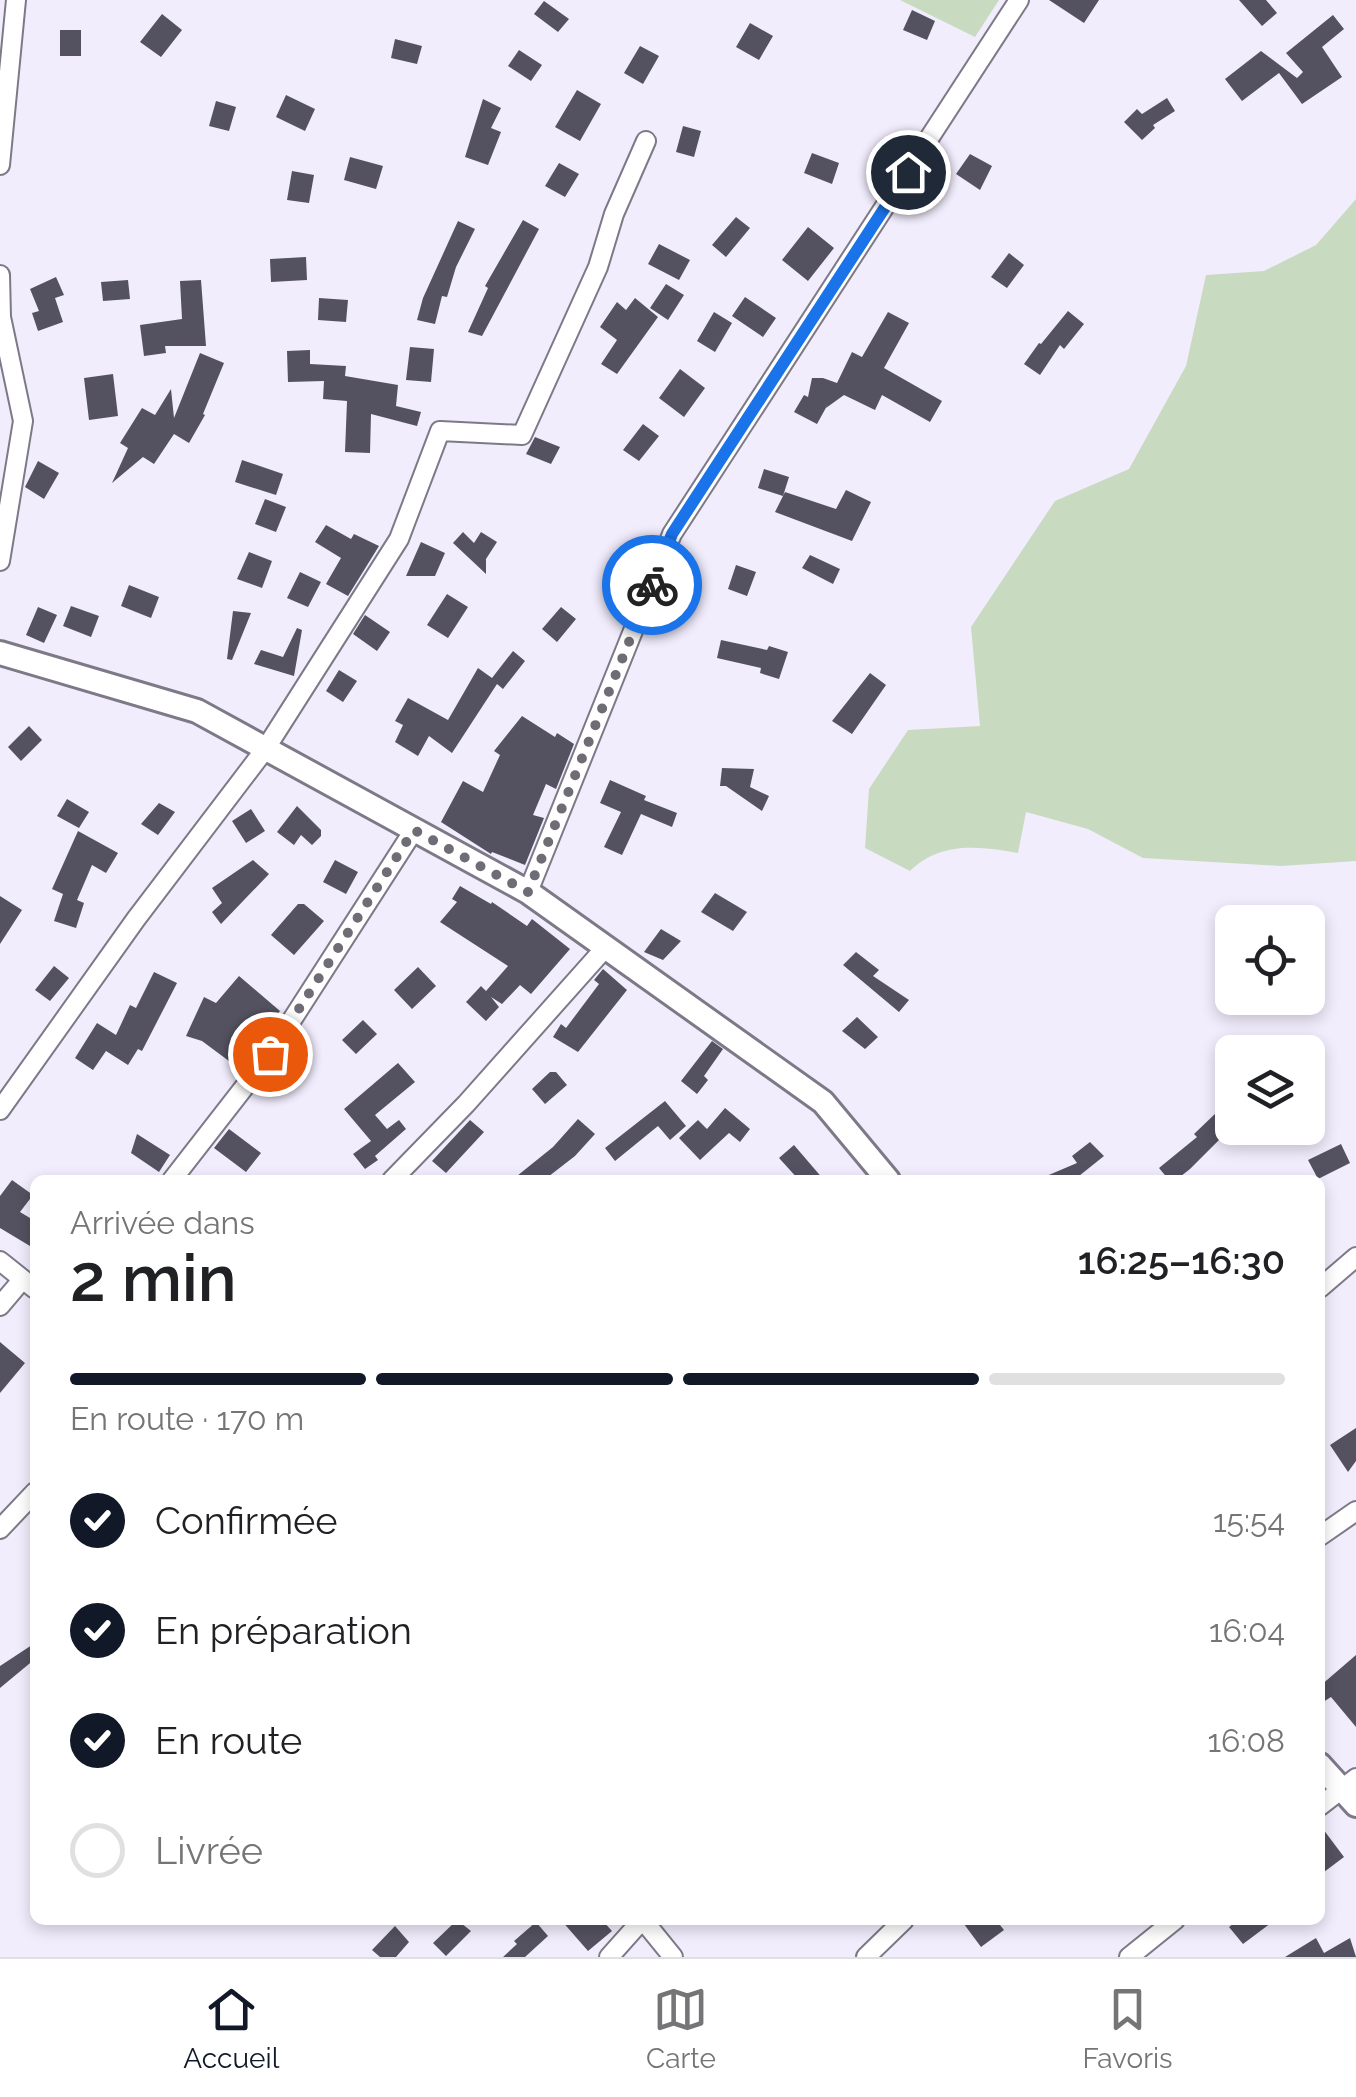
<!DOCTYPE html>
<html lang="fr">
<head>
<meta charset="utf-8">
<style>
	:root { --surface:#fff; --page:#f6f6f6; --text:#202124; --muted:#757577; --line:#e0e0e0; --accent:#111827 }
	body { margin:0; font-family:Raleway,sans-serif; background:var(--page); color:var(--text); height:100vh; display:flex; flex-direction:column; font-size:38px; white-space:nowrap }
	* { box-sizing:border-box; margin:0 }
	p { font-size:32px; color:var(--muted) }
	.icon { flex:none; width:55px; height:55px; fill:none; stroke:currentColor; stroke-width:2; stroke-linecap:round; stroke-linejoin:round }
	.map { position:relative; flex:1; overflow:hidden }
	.side { position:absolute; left:30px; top:1175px; width:1295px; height:750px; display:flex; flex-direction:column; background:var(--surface); border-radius:15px; box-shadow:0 5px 15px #0003 }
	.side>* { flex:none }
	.controls { position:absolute; left:1215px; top:905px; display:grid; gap:20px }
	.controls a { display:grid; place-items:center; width:110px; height:110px; border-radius:15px; background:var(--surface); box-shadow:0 5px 15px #0003; font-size:50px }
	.pin { position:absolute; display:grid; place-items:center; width:85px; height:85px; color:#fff; margin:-42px; border:5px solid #fff; border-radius:50%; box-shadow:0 2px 10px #0007 }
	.courier { position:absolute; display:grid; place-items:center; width:100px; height:100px; margin:-50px; border:8px solid #1a73e8; border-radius:50%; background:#fff; color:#222; box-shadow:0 2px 12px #0007 }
	.headline em { font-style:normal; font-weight:600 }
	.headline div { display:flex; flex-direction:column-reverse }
	.headline { display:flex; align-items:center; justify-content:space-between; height:170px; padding:0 40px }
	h1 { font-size:65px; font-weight:600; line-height:75px }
	.bar { display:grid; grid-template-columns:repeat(4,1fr); gap:15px 10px; align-content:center; height:120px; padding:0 40px }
	.bar i { height:12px; border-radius:8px; background:var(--line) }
	.bar .on { background:var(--accent) }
	.bar p { grid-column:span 4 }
	ol { padding:0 40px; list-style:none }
	li { display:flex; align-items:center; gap:30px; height:110px }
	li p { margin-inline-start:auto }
	li .icon { padding:10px; border-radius:50%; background:var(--accent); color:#fff; stroke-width:4 }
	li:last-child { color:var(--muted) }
	li i { width:55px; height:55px; border:5px solid var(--line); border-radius:50% }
	.tabs { display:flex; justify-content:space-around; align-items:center; height:140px; border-top:2px solid var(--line); background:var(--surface); font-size:28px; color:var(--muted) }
	.tabs a { display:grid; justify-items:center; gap:5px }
	.tabs .on { color:var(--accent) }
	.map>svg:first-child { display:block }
</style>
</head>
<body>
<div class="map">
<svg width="1356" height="1957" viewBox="0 0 1356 1957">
	<rect width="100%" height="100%" fill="#f2edfd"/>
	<!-- green -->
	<path fill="#c8dbc0" d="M 900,0 L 999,0 L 975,37 Z
		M 1356,199 L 1356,861 L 1281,866 L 1143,858 L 1088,829 L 1026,812 L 1018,853 C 980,846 940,841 910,871 L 865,848 L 869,789 L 908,730 L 980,726 L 971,627 L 1055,501 L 1129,469 L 1186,366 L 1206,275 L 1264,271 L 1316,245 Z"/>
	<!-- building -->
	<path fill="#545260" d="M 1049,0 L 1099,0 L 1084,23 Z
		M 1239,0 L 1266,0 L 1277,13 L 1262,26 Z
		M 544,1 L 569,19 L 558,32 L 534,14 Z
		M 912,10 L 935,21 L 927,40 L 903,30 Z
		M 162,14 L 182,30 L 161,57 L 140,42 Z
		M 1333,15 L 1344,29 L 1322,47 L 1342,77 L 1302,104 L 1279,73 L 1242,101 L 1225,79 L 1261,51 L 1297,78 L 1303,72 L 1286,53 Z
		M 750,23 L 773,36 L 759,60 L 736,47 Z
		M 60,30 L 81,30 L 81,56 L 60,56 Z
		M 395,39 L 422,46 L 417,64 L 391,58 Z
		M 640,46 L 659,56 L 643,84 L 624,73 Z
		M 519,50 L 542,65 L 531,81 L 508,66 Z
		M 577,90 L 601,104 L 580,141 L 555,127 Z
		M 286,95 L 315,109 L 305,131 L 276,117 Z
		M 1167,98 L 1175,111 L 1153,125 L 1155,128 L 1142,140 L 1124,122 L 1137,109 L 1142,114 Z
		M 483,99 L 501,108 L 491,128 L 501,132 L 488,165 L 465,157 Z
		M 216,101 L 236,107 L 229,131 L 209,126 Z
		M 683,126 L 701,131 L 694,157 L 676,152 Z
		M 812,153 L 839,163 L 832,184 L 804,173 Z
		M 970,154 L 992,166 L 980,190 L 956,174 Z
		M 350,157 L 383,166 L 376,189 L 344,180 Z
		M 559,163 L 579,174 L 565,197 L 545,186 Z
		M 292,171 L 314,175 L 309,203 L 287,200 Z
		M 736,217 L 750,228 L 726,257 L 712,245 Z
		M 523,220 L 539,229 L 482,336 L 468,332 L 488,288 L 485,286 Z
		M 458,221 L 475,229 L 456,267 L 447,297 L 442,296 L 435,324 L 417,320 L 423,298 Z
		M 808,227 L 834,248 L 808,281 L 782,260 Z
		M 659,244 L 690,260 L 679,280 L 648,264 Z
		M 1009,253 L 1024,265 L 1007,288 L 991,277 Z
		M 306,257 L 307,280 L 271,282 L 270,259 Z
		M 56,277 L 64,295 L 55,298 L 63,322 L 38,331 L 32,313 L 39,311 L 30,289 Z
		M 128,280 L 130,299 L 103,301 L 101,282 Z
		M 201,280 L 206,346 L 165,346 L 166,353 L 144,356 L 140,325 L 182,319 L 180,281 Z
		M 666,284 L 684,295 L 668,320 L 650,308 Z
		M 745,297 L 776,318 L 763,337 L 732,316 Z
		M 319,298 L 348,300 L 346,322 L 318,320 Z
		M 635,298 L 658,317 L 617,374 L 601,364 L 617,340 L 600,327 L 617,302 L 626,310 Z
		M 1068,311 L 1084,324 L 1064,349 L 1060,345 L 1040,375 L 1024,364 L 1039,343 L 1041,344 Z
		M 714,312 L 732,323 L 715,352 L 697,341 Z
		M 888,312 L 909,323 L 884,368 L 942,401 L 930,422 L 882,395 L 875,410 L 844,395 L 826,408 L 828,404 L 817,424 L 794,412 L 804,395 L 808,397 L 812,378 L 823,378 L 837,383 L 852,352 L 862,357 Z
		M 410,347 L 434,349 L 431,382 L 406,380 Z
		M 310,350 L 310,364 L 346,366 L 345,376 L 398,385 L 396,406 L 421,412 L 417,426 L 371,414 L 370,453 L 345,452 L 347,401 L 323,399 L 324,381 L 288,382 L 287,351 Z
		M 200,353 L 224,363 L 203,414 L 205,415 L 189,443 L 174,434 L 154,464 L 143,457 L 112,483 L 128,448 L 120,443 L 142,408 L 155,415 L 171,389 L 174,418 Z
		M 680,369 L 705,388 L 684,417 L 659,398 Z
		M 113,374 L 118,416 L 89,420 L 84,378 Z
		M 643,424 L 659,436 L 639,461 L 623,450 Z
		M 535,437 L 560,447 L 551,464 L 526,454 Z
		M 242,460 L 283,474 L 276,495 L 235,482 Z
		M 38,461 L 59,473 L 44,499 L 25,487 Z
		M 764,469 L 789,477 L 783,496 L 758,488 Z
		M 846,490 L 871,502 L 852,541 L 775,512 L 785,492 L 836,509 Z
		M 265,499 L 286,507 L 276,532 L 255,524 Z
		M 326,525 L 351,539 L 354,534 L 379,546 L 348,596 L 326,584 L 341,558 L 315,542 Z
		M 463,532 L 474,543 L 481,532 L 497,542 L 486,559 L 486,574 L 453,543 Z
		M 421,542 L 445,553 L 435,576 L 406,576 Z
		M 249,552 L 272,561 L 262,588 L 237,579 Z
		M 810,555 L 840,569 L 833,584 L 802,568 Z
		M 736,565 L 756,572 L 747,596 L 728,589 Z
		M 300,572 L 321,582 L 308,607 L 287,598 Z
		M 129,585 L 159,597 L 151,618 L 121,606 Z
		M 447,594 L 468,607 L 448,638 L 427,625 Z
		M 71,606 L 99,616 L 91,637 L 63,626 Z
		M 38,607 L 57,615 L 44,643 L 26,635 Z
		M 561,607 L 576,619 L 557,642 L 542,629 Z
		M 233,611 L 251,613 L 232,660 L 227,659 Z
		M 365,615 L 390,632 L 377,651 L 353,634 Z
		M 297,628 L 302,630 L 294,676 L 254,664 L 261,650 L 283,657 Z
		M 721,640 L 767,650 L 769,646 L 788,652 L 779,679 L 760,673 L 761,668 L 717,658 Z
		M 513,651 L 525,661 L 503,689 L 497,684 L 452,753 L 429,736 L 418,756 L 395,742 L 403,725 L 395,721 L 408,698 L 448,720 L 478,668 L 492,678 Z
		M 339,670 L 357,681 L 343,702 L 326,691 Z
		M 870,673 L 886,685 L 852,734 L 832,721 Z
		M 522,716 L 555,737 L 557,733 L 574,744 L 556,789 L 546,784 L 533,815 L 544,818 L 525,865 L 492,852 L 491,854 L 441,822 L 463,781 L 483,792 L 500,755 L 494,751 Z
		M 29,726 L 42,740 L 21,761 L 8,747 Z
		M 722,768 L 754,769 L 750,787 L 769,796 L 762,811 L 726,786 L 720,786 Z
		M 610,780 L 646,796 L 644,800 L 677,813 L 672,827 L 641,814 L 622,855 L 604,847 L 621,812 L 600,803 Z
		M 67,799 L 89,812 L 79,828 L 57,816 Z
		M 159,803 L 175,812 L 158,835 L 141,824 Z
		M 297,806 L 321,830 L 321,836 L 312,845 L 301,835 L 294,845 L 277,832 Z
		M 251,809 L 265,831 L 246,843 L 232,821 Z
		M 78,831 L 118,853 L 106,873 L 92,865 L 77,900 L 84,903 L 76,928 L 54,921 L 63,894 L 52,889 Z
		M 253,860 L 269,874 L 221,924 L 212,912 L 222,903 L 212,888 Z
		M 335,860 L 358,872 L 346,894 L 323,882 Z
		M 460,886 L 491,904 L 492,902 L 527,926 L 532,919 L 570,949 L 531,994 L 520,985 L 502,1004 L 491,997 L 499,1007 L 486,1021 L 466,1002 L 481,986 L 486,991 L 508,966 L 440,922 L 457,902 L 452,899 Z
		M 715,893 L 747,912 L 733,931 L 701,912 Z
		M 0,896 L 22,910 L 0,944 Z
		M 298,904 L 304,904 L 324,921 L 294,955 L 271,935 Z
		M 661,929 L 681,941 L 663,960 L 644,952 Z
		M 856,952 L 879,970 L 873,976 L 909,1000 L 899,1012 L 843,965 Z
		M 54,966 L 69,978 L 50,1001 L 35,990 Z
		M 418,967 L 436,986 L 412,1009 L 394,990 Z
		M 603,969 L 627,990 L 578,1052 L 553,1037 L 561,1024 L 566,1028 L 599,984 L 594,980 Z
		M 154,972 L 177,983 L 142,1051 L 138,1049 L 128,1065 L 106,1051 L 93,1070 L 75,1058 L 97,1023 L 116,1035 L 130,1005 L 136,1008 Z
		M 239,976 L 280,1011 L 262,1032 L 259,1028 L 237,1067 L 202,1041 L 186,1036 L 204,997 L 216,1003 Z
		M 857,1017 L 878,1037 L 865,1049 L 842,1031 Z
		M 363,1020 L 377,1034 L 356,1054 L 342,1040 Z
		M 712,1041 L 723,1049 L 704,1076 L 708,1080 L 697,1094 L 681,1081 Z
		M 398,1063 L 415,1082 L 375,1115 L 387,1129 L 399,1120 L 406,1129 L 375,1156 L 378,1160 L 365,1169 L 353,1154 L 371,1141 L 344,1109 Z
		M 550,1072 L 556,1072 L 567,1085 L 545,1104 L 532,1089 Z
		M 665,1101 L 686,1126 L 670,1140 L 658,1126 L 615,1161 L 605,1148 Z
		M 725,1108 L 750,1129 L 740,1142 L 729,1133 L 700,1160 L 679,1138 L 698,1120 L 707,1129 Z
		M 1216,1113 L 1230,1129 L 1190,1169 L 1176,1180 L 1169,1180 L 1159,1168 L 1197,1137 L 1194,1134 Z
		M 578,1119 L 595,1134 L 575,1156 L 544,1180 L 512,1180 L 553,1147 Z
		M 470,1120 L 484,1132 L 446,1173 L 432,1161 Z
		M 229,1129 L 261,1153 L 246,1172 L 214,1148 Z
		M 137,1134 L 170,1155 L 159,1172 L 131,1153 Z
		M 1090,1142 L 1104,1156 L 1074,1180 L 1037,1180 L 1077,1163 L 1072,1156 Z
		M 1341,1144 L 1350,1163 L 1318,1179 L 1308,1160 Z
		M 794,1145 L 824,1180 L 799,1180 L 779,1158 Z
		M 12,1180 L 33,1195 L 20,1212 L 35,1221 L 35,1249 L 0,1228 L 0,1196 Z
		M 0,1342 L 25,1363 L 0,1393 Z
		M 1356,1428 L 1356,1461 L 1348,1472 L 1330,1445 Z
		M 35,1643 L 35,1659 L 0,1688 L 0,1666 Z
		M 1356,1655 L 1356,1727 L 1331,1697 L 1320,1704 L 1320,1686 Z
		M 1320,1825 L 1344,1857 L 1320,1875 Z
		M 457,1920 L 471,1931 L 446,1956 L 433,1943 Z
		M 561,1920 L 602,1920 L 612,1931 L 588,1951 Z
		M 961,1920 L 996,1920 L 1004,1930 L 981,1947 Z
		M 1238,1920 L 1275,1920 L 1243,1944 L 1229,1927 Z
		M 536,1922 L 548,1936 L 525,1957 L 503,1957 L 517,1944 L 514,1941 Z
		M 395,1926 L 409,1942 L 396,1957 L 380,1957 L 372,1950 Z
		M 1316,1938 L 1324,1953 L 1350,1938 L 1356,1957 L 1285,1957 Z"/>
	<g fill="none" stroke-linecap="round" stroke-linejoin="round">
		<!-- minor casing -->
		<g stroke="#7d7987" stroke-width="22">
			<path id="minor" d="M 0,165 L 16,0
				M 0,275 L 1,317 L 23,421 L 0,561
				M 528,892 L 672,534 L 1019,0
				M 0,1110 L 136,919 L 266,748 L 399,539 L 440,431 L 522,435 L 598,267 L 614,214 L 646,141
				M 172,1180 L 270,1054 L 414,830
				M 392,1180 L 466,1104 L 605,948
				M 0,1261 L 35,1289
				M 1320,1288 L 1356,1257
				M 0,1306 L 22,1280
				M 0,1529 L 35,1492
				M 1320,1536 L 1356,1511
				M 1320,1806 L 1356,1778
				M 643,1920 L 673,1957
				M 609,1957 L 642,1920
				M 866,1957 L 904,1920
				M 1129,1957 L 1175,1920"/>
		</g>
		<!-- tertiary casing -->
		<g stroke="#7d7987" stroke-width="28">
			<path id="tertiary" d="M 0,653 L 197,711 L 528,892 L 823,1102 L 888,1180
				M 1320,1765 L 1356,1805"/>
		</g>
		<!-- minor -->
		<use href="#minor" stroke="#fff" stroke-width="18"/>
		<!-- tertiary -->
		<use href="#tertiary" stroke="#fff" stroke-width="22"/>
	</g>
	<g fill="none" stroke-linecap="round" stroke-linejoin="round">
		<!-- done -->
		<path stroke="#6f6c75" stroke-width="10" stroke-dasharray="0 18" d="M 270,1054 L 414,830 L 528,892 L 652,585"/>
		<!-- route -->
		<path stroke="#1a73e8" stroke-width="12" d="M 652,585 L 672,534 L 908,172"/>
	</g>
</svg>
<div class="controls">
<a><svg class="icon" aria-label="locate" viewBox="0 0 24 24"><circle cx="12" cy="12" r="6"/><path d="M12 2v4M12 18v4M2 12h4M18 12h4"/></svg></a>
<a><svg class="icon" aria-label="layers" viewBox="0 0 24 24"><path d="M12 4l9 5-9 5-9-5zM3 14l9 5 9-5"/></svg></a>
</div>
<div class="pin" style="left:270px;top:1054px;background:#ea580c"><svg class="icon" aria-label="bag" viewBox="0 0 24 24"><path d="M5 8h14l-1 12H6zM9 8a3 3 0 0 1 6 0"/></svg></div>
<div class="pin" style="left:908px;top:172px;background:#1f2937"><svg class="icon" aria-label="home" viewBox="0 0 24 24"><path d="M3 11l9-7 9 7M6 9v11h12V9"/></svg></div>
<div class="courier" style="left:652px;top:585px"><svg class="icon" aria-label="bike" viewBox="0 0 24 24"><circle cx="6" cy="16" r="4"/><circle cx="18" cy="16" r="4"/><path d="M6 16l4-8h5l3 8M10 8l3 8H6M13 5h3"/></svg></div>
<section class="side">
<div class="headline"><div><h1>2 min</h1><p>Arrivée dans</p></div><em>16:25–16:30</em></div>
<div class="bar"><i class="on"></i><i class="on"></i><i class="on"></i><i></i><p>En route · 170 m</p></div>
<ol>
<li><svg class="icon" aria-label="check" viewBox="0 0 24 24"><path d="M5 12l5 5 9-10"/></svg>Confirmée<p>15:54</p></li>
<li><svg class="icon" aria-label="check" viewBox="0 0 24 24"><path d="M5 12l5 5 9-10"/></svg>En préparation<p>16:04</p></li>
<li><svg class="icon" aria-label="check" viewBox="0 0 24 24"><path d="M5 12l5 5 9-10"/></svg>En route<p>16:08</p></li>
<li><i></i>Livrée</li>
</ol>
</section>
</div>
<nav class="tabs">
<a class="on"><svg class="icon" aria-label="home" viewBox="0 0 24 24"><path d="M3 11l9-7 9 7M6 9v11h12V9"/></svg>Accueil</a>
<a><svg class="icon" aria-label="map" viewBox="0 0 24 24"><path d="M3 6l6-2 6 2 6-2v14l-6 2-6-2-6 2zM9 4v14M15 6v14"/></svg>Carte</a>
<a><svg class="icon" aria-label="saved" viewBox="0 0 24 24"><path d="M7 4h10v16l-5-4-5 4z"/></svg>Favoris</a>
</nav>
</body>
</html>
